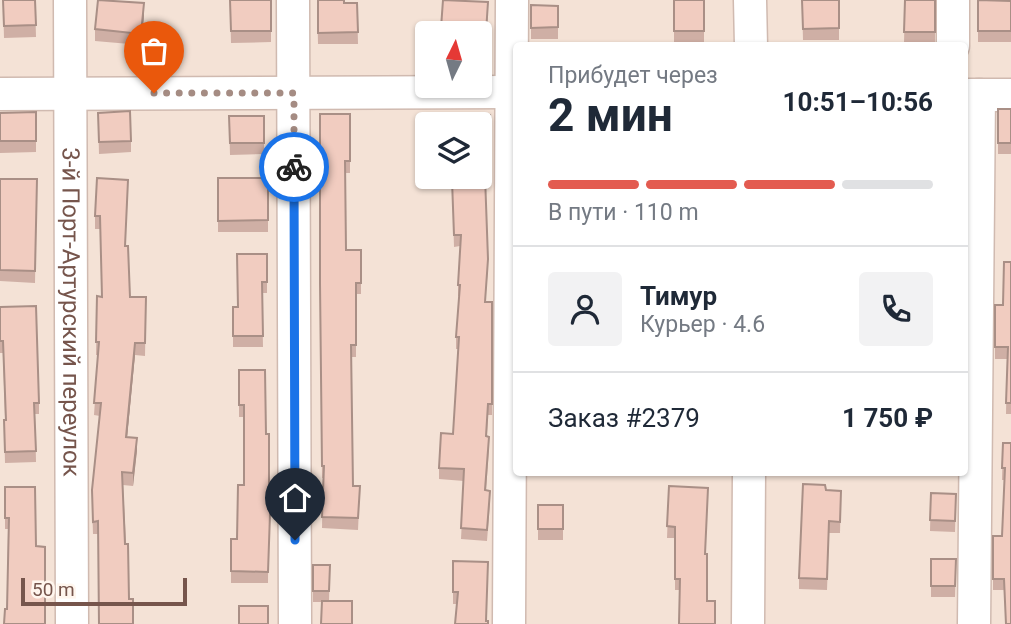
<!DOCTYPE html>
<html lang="ru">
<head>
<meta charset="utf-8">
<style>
	:root { --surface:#fff; --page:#f2f2f3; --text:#1f2937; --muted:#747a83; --line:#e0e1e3; --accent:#e35b50 }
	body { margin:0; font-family:Roboto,sans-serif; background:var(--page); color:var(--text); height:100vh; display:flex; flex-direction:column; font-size:26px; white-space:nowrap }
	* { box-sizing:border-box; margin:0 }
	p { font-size:23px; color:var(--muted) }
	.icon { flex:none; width:38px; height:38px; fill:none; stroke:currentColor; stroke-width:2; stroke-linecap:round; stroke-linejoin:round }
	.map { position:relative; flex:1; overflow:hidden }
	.drawer { position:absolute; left:513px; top:42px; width:455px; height:434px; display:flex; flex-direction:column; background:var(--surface); border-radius:7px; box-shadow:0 2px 5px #0004 }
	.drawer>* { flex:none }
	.needle { width:46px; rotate:5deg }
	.tools { position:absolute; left:415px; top:21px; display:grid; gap:14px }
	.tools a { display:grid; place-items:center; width:77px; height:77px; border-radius:7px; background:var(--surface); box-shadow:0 2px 5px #0004; font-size:35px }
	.scale { position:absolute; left:21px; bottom:18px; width:166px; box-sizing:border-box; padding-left:7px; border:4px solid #76554c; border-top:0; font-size:19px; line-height:24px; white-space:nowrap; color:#76554c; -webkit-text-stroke:5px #fff6ee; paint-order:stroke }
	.pin { position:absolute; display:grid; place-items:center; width:60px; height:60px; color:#fff; margin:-72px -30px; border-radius:50% 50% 50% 0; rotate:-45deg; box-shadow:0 0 7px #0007 }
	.pin .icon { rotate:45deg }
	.courier { position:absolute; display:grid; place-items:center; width:70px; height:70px; margin:-35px; border:5px solid #1a73e8; border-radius:50%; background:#fff; color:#222; box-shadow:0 2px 9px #0007 }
	.summary em { font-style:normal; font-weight:700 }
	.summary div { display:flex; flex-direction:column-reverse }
	.summary { display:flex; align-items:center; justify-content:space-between; height:119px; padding:0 35px }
	h1 { font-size:46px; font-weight:700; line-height:52px }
	.bar { display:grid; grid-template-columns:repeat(4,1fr); gap:10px 7px; align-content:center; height:84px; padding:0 35px }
	.bar i { height:9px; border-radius:5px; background:var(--line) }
	.bar .on { background:var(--accent) }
	.bar p { grid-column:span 4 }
	.line { display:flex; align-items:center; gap:18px; padding:0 35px; border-top:2px solid var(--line) }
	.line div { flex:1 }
	.round { display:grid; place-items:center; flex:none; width:74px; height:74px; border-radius:7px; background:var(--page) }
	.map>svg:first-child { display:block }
</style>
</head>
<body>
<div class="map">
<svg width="1011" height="624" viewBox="0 0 1011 624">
	<rect width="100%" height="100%" fill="#fcf1e8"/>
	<!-- residential -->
	<path fill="#f4e2d6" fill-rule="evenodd" d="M 0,0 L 1011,0 L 1011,624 L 0,624 ZM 427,33 L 480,33 L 480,86 L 427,86 ZM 516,46 L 964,46 L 964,472 L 516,472 ZM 427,124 L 480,124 L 480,177 L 427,177 Z"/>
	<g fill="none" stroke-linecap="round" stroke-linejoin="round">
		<!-- minor casing -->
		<g stroke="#d0bab0" stroke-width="35">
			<g id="minor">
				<path id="s1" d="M 70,0 L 72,624"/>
				<path d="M 293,0 L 295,624"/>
				<path d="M 750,0 L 751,46"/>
				<path d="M 953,46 L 953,0"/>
				<path d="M 0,94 L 516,92"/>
				<path d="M 964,95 L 1011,95"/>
				<path d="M 509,624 L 512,0"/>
				<path d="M 748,624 L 749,472"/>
				<path d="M 974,624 L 979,95"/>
			</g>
		</g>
		<!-- minor -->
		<use href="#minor" stroke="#fff" stroke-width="32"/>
	</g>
	<!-- wall -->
	<path fill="#cfafa5" d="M 3,0 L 35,0 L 36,37 L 4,38 Z
		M 230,0 L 271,0 L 271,42 L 231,43 Z
		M 317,0 L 344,3 L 357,3 L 358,44 L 318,44 Z
		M 443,0 L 488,13 L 486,43 L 480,43 L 480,33 L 441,33 Z
		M 674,0 L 704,0 L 704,42 L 674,42 Z
		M 802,0 L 839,0 L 839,40 L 803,40 Z
		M 905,0 L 935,0 L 935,43 L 904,43 Z
		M 978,0 L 1011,1 L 1011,42 L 978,42 Z
		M 531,5 L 558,6 L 558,39 L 531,39 Z
		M 144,15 L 141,45 L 95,41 L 95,29 Z
		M 998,109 L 1011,109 L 1011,154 L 998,154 Z
		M 36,112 L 36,152 L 0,153 L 0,113 Z
		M 98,113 L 131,141 L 131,152 L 99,154 Z
		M 350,114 L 350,173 L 345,173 L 346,250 L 361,250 L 361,294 L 356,294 L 356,357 L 351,357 L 353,486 L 360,486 L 358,530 L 322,528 L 323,478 L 322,478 L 320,295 Z
		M 490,115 L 491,159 L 484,159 L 488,270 L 485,302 L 492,302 L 492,415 L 488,415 L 487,436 L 489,448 L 486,491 L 490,502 L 487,541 L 461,539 L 464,481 L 439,479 L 439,468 L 453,434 L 458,349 L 456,349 L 456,337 L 459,296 L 458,296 L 458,285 L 460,246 L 454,247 L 452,180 L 458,180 Z
		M 229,116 L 264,116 L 264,154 L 230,155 Z
		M 218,178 L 268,178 L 268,232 L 218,232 Z
		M 0,179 L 37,179 L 35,283 L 0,281 Z
		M 128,192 L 125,246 L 130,297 L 146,297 L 145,356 L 135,355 L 127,437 L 137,450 L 133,486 L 123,485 L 129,599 L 133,624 L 98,534 L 93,534 L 92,502 L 100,416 L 94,415 L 98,355 L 96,355 L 97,296 L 102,297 L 100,229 L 95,229 L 95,216 Z
		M 267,254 L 267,293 L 262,293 L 263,347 L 233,347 L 233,307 L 238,307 Z
		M 1011,262 L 1011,414 L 1006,414 L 1007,359 L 995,359 L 995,305 L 1003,305 Z
		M 0,307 L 39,403 L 39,414 L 35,414 L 36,462 L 5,463 L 4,420 L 5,420 L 3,353 L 0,353 Z
		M 239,370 L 266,434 L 269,434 L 268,583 L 231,583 L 231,539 L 237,539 L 244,485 L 244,417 L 239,417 Z
		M 1003,443 L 1011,443 L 1004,590 L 993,590 L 993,536 L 1002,536 L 1005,480 L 1002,480 Z
		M 669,486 L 706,554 L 707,601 L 715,624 L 680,590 L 675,590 L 675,538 L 667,538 Z
		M 5,487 L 36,546 L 44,612 L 45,612 L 45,624 L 4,624 L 7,609 L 8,529 L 5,529 Z
		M 826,490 L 841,491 L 840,533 L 829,533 L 827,590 L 799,589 L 799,578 Z
		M 931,493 L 956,494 L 955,532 L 930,531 Z
		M 538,505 L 563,505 L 563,540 L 538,540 Z
		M 931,559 L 956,559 L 955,597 L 931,597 Z
		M 453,561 L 486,621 L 488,624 L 457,604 L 453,604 Z
		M 313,565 L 330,565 L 329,601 L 322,602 L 313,602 Z"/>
	<!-- shaded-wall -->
	<path fill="#a98f86" d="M 144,3 L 144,15 L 141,45 L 141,34 Z
		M 135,343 L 135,355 L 126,449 L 126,437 Z
		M 137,438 L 137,450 L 133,486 L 133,473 Z"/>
	<!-- building -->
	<path fill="#f1ccc0" stroke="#a98f86" stroke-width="2" d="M 3,0 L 35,0 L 36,25 L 4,26 Z
		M 98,0 L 144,3 L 141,34 L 95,29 Z
		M 230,0 L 271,0 L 271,31 L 231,31 Z
		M 318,0 L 344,0 L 344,3 L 357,3 L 358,32 L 318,33 Z
		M 443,0 L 488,2 L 486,32 L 441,28 Z
		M 674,0 L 704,0 L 704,31 L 674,31 Z
		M 802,0 L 839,0 L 839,28 L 803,29 Z
		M 905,0 L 935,0 L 935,32 L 904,32 Z
		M 978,0 L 1011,1 L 1011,31 L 978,31 Z
		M 531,5 L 558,6 L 558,27 L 531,28 Z
		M 998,109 L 1011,109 L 1011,143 L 998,143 Z
		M 130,111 L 131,141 L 99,142 L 98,113 Z
		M 36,112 L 36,141 L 0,141 L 0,113 Z
		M 320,114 L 350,114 L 350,161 L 345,161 L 346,250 L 361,250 L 361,283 L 356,283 L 356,345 L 351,345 L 353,486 L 360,486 L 358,518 L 322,517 L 324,466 L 322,466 L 320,283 Z
		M 457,115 L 490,115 L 491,148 L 484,148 L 488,259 L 485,302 L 492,302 L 492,404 L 488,404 L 486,436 L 489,437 L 485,490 L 490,491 L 487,530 L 461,528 L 464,469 L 439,468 L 441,433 L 453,434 L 459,337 L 456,337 L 460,285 L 458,285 L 461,235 L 454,235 L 452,180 L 458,180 L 458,177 L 480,177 L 480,124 L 457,124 Z
		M 229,116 L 264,116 L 264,143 L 230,143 Z
		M 97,178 L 128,180 L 125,246 L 128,246 L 130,297 L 146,297 L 145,343 L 135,343 L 126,437 L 137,438 L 133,473 L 122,472 L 125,544 L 128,544 L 129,599 L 133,599 L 133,624 L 99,624 L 98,521 L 93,522 L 92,490 L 101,403 L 94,403 L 99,342 L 96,342 L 97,296 L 102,297 L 100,216 L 95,216 Z
		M 218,178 L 268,178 L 268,220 L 218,221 Z
		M 0,179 L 37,179 L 35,271 L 0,270 Z
		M 237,254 L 267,254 L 267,282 L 262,282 L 263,336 L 233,336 L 233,307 L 238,307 Z
		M 1004,262 L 1011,262 L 1011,403 L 1006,403 L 1008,347 L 995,347 L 995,305 L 1003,305 Z
		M 36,306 L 39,403 L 34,403 L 36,451 L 5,452 L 4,420 L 6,420 L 3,341 L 0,341 L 0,307 Z
		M 239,370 L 265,370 L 266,434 L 269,434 L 269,485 L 271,485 L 268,572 L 231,571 L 231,539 L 237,539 L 238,485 L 244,485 L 244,405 L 239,405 Z
		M 1003,443 L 1011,443 L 1011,624 L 1006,624 L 1004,579 L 993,579 L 993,536 L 1002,536 L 1005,468 L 1002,468 Z
		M 803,484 L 825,485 L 826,490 L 841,491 L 840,522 L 829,521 L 827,579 L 799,578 Z
		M 669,486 L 708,488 L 705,554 L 707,554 L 707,601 L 715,601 L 715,624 L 679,624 L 680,579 L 675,579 L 675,527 L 667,526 Z
		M 5,487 L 35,487 L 36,546 L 45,547 L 45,624 L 4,624 L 5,609 L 7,609 L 9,518 L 5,518 Z
		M 931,493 L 956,494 L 955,521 L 930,520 Z
		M 538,505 L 563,505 L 563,529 L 538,529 Z
		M 931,559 L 956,559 L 955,586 L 931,586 Z
		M 453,561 L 488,562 L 486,621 L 488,621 L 488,624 L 455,624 L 458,592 L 453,592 Z
		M 313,565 L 330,565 L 329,591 L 313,591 Z
		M 322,601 L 352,601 L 352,624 L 321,624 Z
		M 239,606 L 268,606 L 268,624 L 239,624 Z"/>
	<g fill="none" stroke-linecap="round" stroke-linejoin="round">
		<!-- done -->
		<path stroke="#a58c83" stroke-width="7" stroke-dasharray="0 12.6" d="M 154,93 L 294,93 L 294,167"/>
		<!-- route -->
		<path stroke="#1a73e8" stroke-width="9" d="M 294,167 L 295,540"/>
	</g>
	<g text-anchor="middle" stroke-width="7" stroke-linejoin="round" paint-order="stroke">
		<!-- street labels -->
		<g font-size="24" fill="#76554c" stroke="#fff6ee">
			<text dy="8" stroke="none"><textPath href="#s1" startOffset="312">3-й Порт-Артурский переулок</textPath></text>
		</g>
	</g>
</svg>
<div class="tools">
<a><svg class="needle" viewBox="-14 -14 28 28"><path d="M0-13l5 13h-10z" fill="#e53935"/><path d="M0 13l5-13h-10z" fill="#747a83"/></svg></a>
<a><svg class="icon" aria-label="layers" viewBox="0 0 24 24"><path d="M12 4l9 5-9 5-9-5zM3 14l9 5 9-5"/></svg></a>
</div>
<div class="scale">50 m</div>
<div class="pin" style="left:154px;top:93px;background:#ea580c"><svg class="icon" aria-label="bag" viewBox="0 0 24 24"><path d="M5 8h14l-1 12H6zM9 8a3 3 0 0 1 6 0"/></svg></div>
<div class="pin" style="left:295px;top:540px;background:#1f2937"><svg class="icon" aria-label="home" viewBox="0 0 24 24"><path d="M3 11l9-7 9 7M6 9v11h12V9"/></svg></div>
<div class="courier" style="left:294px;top:167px"><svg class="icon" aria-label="bike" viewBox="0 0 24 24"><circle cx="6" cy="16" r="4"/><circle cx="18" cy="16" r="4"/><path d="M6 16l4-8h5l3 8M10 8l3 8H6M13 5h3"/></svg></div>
<section class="drawer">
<div class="summary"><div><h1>2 мин</h1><p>Прибудет через</p></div><em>10:51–10:56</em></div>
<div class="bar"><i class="on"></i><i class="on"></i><i class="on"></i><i></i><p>В пути · 110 m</p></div>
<div class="line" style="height:126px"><a class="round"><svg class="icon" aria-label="person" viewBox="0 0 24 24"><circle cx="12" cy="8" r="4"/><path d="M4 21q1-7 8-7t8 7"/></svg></a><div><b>Тимур</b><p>Курьер · 4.6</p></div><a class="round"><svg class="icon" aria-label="phone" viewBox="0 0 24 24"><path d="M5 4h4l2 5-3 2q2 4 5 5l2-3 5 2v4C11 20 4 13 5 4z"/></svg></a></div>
<div class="line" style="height:91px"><div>Заказ #2379</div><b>1 750 ₽</b></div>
</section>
</div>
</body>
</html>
